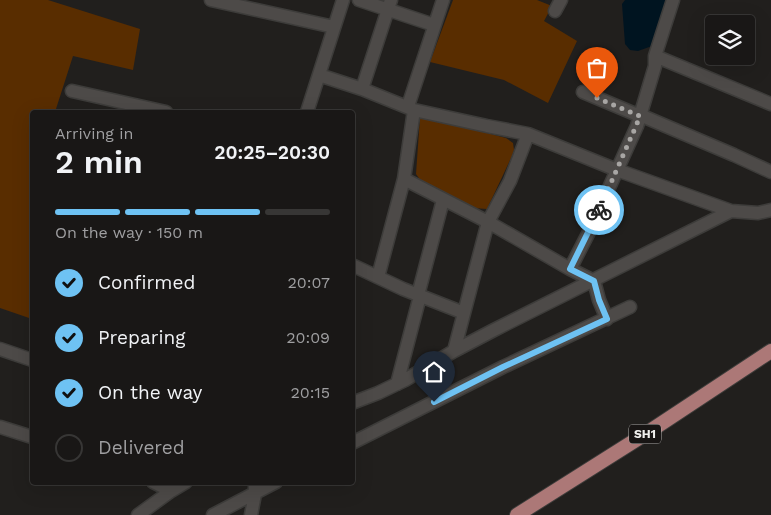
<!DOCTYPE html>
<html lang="en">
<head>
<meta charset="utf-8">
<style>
	:root { --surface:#191716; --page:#262423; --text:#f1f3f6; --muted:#9f9fa1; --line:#373635; --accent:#6ec2f3 }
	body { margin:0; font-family:"Work Sans",sans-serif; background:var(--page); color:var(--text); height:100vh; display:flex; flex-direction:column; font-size:19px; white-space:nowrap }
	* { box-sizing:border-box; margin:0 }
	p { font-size:16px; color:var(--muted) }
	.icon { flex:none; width:28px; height:28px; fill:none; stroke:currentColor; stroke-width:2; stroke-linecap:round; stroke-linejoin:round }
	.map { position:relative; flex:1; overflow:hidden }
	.side { position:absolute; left:30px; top:110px; width:325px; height:375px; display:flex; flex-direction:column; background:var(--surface); border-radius:5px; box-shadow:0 5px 20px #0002,0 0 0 1px var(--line) }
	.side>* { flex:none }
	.controls { position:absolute; left:705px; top:15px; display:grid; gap:10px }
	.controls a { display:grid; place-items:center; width:50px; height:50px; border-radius:5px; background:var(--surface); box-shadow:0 5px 20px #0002,0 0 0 1px var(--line); font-size:25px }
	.pin { position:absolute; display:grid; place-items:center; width:42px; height:42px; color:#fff; margin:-51px -21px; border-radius:50% 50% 50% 0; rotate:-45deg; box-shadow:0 0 5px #0007 }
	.pin .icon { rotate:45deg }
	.courier { position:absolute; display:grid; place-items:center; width:50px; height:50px; margin:-25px; border:4px solid #6ec2f3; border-radius:50%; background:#fff; color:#222; box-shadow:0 1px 6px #0007 }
	.summary em { font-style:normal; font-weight:600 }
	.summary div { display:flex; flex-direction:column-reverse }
	.summary { display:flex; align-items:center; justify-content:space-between; height:85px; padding:0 25px }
	h1 { font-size:32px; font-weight:600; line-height:38px }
	.bar { display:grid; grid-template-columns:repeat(4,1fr); gap:8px 5px; align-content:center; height:60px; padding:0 25px }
	.bar i { height:6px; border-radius:4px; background:var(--line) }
	.bar .on { background:var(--accent) }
	.bar p { grid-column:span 4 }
	ol { padding:0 25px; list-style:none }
	li { display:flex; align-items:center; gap:15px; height:55px }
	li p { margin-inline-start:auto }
	li .icon { padding:5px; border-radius:50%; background:var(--accent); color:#111; stroke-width:4 }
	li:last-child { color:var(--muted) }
	li i { width:28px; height:28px; border:2px solid var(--line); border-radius:50% }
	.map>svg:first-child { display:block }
</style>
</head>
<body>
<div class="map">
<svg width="771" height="515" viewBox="0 0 771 515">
	<rect width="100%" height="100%" fill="#211f1d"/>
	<!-- green -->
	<path fill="#592d00" d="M 0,0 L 48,0 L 140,29 L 133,70 L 73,56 L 55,112 L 32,112 L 32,319 L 0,308 Z
		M 453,0 L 537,0 L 552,6 L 544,21 L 577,41 L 548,103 L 504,80 L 430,62 Z
		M 420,117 L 434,119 L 506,138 L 513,143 L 514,150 L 512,156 L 487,209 L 473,208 L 423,184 L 416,174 Z"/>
	<!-- water -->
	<path fill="#001420" d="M 625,0 L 670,0 L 652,46 L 638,51 L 630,50 L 625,44 L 622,4 Z"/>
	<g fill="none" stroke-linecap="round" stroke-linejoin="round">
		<!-- minor casing -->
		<g stroke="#3d3c3a" stroke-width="15">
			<path id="minor" d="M 211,0 L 334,27
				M 359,0 L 434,25
				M 555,11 L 561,0
				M 655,56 L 771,104
				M 319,75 L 362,89 L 414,110 L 487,126 L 528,134 L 617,170 L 731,211 L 758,213 L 771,210
				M 362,89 L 391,0
				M 72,91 L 166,112
				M 583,92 L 640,116
				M 408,106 L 443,0
				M 307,112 L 343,0
				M 640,115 L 734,155 L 771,172
				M 404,179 L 488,222 L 570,269 L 594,281 L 599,300 L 607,319
				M 352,265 L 403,289 L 464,313
				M 570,269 L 589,232 L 637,126 L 655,66 L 655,56 L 673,0
				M 378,277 L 404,179 L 414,110
				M 418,295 L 443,200
				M 0,349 L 32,360
				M 454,351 L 488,222 L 510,181 L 528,134
				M 397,384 L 420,296
				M 352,403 L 378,393 L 405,380 L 454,351 L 492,331 L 731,211
				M 0,427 L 32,437
				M 352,443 L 503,367 L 630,307
				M 153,482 L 171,491
				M 138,515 L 171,491 L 186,482
				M 213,515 L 276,482
				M 251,515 L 255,494 L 255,482"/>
		</g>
		<!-- primary casing -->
		<g stroke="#3d3c3a" stroke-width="16">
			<path id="primary" d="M 517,515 L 650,431 L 771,351"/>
		</g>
		<!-- minor -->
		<use href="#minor" stroke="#4d4a48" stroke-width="12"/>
		<!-- primary -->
		<use href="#primary" stroke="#ac7877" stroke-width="14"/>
	</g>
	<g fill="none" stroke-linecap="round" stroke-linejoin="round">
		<!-- done -->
		<path stroke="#a8a6a4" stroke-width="5" stroke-dasharray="0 9" d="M 597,98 L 640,116 L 636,126 L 599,210"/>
		<!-- route -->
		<path stroke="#6ec2f3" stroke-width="6" d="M 434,402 L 503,367 L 607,319 L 599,300 L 594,281 L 570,269 L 599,210"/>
	</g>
	<g text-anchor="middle" stroke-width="4" stroke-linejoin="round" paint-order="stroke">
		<!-- shield labels -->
		<rect fill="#181514" stroke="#afaeac" stroke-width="1" x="629" y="424.5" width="32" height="19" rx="4"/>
		<g font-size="12" font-weight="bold" fill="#f0efed">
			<text x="645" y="438">SH1</text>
		</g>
	</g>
</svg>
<div class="controls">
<a><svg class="icon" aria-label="layers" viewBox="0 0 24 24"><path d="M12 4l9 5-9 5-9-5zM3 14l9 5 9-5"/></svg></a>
</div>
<div class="pin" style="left:597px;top:98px;background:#ea580c"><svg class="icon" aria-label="bag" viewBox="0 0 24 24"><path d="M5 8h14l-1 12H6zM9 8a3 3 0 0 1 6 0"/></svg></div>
<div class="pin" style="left:434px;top:402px;background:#1f2937"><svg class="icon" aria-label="home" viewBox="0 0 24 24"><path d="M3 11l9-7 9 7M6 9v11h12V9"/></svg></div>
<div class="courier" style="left:599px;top:210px"><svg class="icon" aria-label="bike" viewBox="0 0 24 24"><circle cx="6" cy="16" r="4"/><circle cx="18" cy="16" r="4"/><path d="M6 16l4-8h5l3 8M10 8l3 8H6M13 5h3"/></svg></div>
<section class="side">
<div class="summary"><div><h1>2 min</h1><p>Arriving in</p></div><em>20:25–20:30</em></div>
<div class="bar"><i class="on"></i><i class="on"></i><i class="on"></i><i></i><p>On the way · 150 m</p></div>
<ol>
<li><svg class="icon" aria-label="check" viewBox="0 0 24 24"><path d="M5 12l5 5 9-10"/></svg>Confirmed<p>20:07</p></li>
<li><svg class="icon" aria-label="check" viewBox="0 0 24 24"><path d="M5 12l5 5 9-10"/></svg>Preparing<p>20:09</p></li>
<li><svg class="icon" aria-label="check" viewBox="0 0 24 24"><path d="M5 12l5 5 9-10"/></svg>On the way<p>20:15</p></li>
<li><i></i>Delivered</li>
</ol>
</section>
</div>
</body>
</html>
